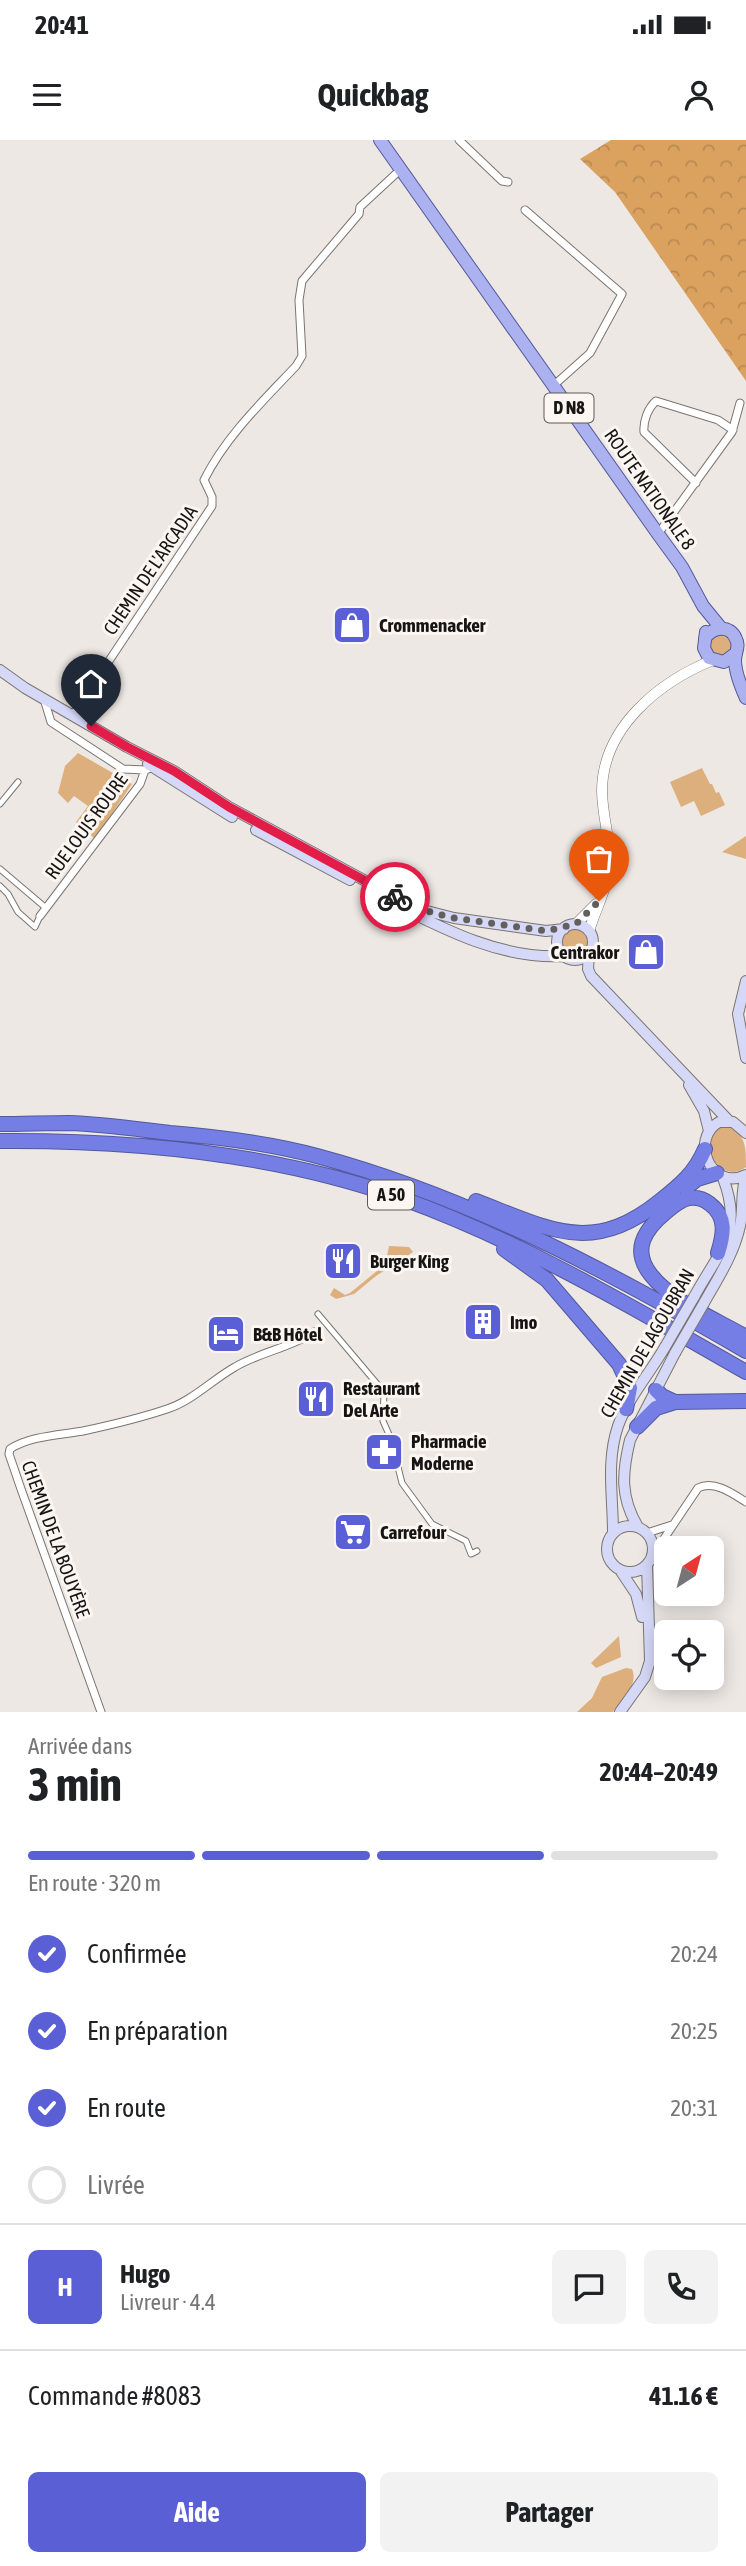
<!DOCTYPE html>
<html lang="fr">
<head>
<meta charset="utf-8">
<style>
	:root { --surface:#fff; --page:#f2f2f2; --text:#202124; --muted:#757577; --line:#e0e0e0; --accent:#5a5fd6 }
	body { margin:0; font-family:"Asap Condensed",sans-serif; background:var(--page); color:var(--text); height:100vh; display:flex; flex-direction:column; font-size:26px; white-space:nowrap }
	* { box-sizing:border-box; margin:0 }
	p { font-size:23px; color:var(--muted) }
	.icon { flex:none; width:38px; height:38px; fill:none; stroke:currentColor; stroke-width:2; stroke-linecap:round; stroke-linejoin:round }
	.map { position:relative; height:1572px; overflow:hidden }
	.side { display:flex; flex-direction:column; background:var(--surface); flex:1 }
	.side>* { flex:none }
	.needle { width:46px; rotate:36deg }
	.tools { position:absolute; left:654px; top:1396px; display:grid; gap:14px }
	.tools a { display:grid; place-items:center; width:70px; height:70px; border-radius:10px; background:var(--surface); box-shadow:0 4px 18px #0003; font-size:35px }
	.pin { position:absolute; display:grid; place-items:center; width:60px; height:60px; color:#fff; margin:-72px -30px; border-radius:50% 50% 50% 0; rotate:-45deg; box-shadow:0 0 7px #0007 }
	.pin .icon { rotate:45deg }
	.courier { position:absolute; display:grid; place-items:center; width:70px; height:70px; margin:-35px; border:5px solid #e11d48; border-radius:50%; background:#fff; color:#222; box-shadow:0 2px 9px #0007 }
	.head em { font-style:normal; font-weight:700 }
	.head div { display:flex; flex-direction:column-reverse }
	.head { display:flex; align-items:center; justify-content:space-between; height:119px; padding:0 28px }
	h1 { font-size:46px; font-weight:700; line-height:52px }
	.bar { display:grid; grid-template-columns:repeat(4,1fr); gap:10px 7px; align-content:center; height:84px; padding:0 28px }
	.bar i { height:9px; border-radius:5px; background:var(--line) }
	.bar .current { background:var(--accent) }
	.bar p { grid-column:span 4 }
	.line { display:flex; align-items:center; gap:18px; padding:0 28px; border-top:2px solid var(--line) }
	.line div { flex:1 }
	.round { display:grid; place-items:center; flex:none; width:74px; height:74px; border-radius:10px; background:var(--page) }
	ol { padding:0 28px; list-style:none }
	li { display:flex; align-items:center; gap:21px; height:77px }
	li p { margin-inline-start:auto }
	li .icon { padding:7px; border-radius:50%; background:var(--accent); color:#fff; stroke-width:4 }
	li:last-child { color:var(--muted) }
	li i { width:38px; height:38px; border:4px solid var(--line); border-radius:50% }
	.button { display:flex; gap:14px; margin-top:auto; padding:14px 28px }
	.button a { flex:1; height:80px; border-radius:10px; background:var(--accent); color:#fff; font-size:28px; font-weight:700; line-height:80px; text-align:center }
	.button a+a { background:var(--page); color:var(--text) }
	.status { display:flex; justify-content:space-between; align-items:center; height:49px; padding:0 35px; background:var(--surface); direction:ltr }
	.status svg { height:19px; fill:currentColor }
	header { display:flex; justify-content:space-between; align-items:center; height:91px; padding:0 28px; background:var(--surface); font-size:32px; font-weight:700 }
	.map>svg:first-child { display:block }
</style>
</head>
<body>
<div class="status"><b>20:41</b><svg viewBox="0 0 49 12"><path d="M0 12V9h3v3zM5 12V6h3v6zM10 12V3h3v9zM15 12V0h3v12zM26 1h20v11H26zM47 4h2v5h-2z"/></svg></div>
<header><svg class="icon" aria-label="menu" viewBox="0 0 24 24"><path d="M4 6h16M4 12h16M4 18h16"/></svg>Quickbag<svg class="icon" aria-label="person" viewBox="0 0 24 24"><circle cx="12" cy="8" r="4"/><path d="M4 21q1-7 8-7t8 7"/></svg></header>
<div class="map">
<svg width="746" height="1572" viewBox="0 0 746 1572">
	<defs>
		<pattern id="forest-crowns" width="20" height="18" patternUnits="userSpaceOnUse" patternTransform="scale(1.75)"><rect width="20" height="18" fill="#daa15f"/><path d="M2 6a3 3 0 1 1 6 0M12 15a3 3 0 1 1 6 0" fill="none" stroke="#ba8a52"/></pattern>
	</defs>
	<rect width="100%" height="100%" fill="#ede8e4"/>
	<!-- green -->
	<path fill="#ddaf7d" d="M 725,493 L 734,507 L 726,517 L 710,513 L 710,497 Z
		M 78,613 L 132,644 L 95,699 L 76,682 L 88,666 L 74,656 L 68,663 L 58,653 L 65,626 Z
		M 702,628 L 710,644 L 712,644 L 716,653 L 719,652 L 725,665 L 701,676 L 694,661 L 681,667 L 670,642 Z
		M 746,696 L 746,719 L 722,712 Z
		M561 802a14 14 0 1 1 28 0a14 14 0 1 1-28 0Z
		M 727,986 C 746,993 746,1008 746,1027 C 727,1042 706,1020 710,1000 C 711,999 716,990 716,989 Z
		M 389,1106 L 409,1107 L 413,1112 L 376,1136 L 354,1154 L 336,1159 L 330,1155 L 334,1148 L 345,1155 L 350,1153 L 388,1122 L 390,1118 L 387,1116 Z
		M 619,1496 L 621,1517 L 596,1528 L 591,1523 Z
		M 626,1528 L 632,1529 C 639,1545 622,1560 613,1572 L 577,1572 L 592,1558 L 602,1537 Z"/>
	<!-- forest -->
	<path fill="url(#forest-crowns)" d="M 611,0 L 746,0 L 746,241 L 615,52 L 580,19 Z"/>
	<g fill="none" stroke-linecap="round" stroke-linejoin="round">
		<!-- pedestrian casing -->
		<g stroke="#7a7571" stroke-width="7">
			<path id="pedestrian" d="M 0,664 L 18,642
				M 0,729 L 46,768
				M 0,746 L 8,754 L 18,772 L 35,787 L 40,776
				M 318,1174 L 384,1252 L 383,1281 L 391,1299 L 402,1343 L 432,1384 L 466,1401 L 471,1414 L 477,1411"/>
		</g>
		<!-- minor casing -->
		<g stroke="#7a7571" stroke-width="9">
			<path id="minor" d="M 459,0 L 502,41 L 508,42
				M 525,70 L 622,154 L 590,213 L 553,246
				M 696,343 L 644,292 C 643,281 648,268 656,261 L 718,280 L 733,290
				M 658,394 L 732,292 L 740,263
				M 44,559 L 51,582 L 123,629 L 145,630
				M 73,575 L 212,366 L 212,357 L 204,340 C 226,296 263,261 296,226 L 302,216 L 299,160 L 302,141 L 359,74 L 360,67 L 401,29
				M 40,776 L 140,644 L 145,630 L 155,627
				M 647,1393 L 672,1385
				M 653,1415 L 698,1348 C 714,1340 732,1353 746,1362
				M 101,1572 L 21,1349 L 9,1314 L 10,1309 C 30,1296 60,1295 83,1291 C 111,1285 140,1278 167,1269 C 192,1261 212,1240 235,1227 C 260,1212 290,1208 314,1192"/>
		</g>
		<!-- tertiary casing -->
		<g stroke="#7a7571" stroke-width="11">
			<path id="tertiary" d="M 576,784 L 596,764
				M 589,791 C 595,771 606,751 609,730 C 612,702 602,678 602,650 C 603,587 659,542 713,520"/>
		</g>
		<!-- secondary casing -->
		<g stroke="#7a7571" stroke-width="12">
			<path id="secondary" d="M 0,530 L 25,548 L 127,607 L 174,631 L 229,667 L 384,751 L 427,771 L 454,778 L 546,791 L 564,789
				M 148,624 L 232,677
				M 256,690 L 350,740
				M 388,761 C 441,788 502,820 564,816
				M557 802a18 18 0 1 1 36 0a18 18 0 1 1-36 0Z
				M 589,814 L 588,829 L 591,836 L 729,981
				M 746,841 L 738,874 L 746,918
				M 689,945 L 704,971 L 709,991
				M 746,993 L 733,982 L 719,982 C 689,999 711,1052 746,1035
				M 694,1157 C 719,1111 744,1092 723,1038
				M 704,1163 C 718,1138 734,1114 740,1086 C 744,1069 740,1052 746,1036
				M607 1409a23 23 0 1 1 46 0a23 23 0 1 1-46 0Z
				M 638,1387 C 620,1357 622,1333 630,1300 L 675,1213
				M 613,1393 C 613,1357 606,1321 618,1286 C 628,1258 650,1233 665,1207
				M 620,1430 L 636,1454 L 642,1477
				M 620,1572 L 645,1537 L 650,1521 L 647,1425"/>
		</g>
		<!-- primary casing -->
		<g stroke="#53599c" stroke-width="14">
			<path id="primary" d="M 380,0 L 658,394 L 682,427 L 703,466 L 721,488
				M 706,492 L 704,508 L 709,518 L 724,522 L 736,513
				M 705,498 C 713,487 730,484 736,499 C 740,506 735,513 735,520 C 735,532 741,547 746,558"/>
		</g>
		<!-- motorway casing -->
		<g stroke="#53599c" stroke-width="16">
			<path id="motorway" d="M 0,984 C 23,984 46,983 69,983 C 102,984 136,989 170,993 C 219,997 269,1003 317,1016 C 470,1057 610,1132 746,1211
				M 0,1001 C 134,1000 274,1013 401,1058 C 523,1102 634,1168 746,1232
				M 686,1048 L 697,1039 L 717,1033
				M 476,1061 C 549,1089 592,1116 660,1061 C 680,1045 695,1033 705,1009
				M 504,1109 L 547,1140 L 619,1224 L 630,1248 L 626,1269
				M 718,1113 C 724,1094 727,1077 710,1064 C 704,1059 697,1057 689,1058 C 680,1060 673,1066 666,1072 C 645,1089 631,1110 651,1135 C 671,1161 717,1180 746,1197
				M 656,1250 L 662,1256 L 675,1262
				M 637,1287 L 656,1268 L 675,1262 L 746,1261"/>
		</g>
		<!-- pedestrian -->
		<use href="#pedestrian" stroke="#fff" stroke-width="5"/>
		<!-- minor -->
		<use href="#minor" stroke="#fff" stroke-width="7"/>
		<!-- tertiary -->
		<use href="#tertiary" stroke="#fff" stroke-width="10"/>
		<!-- secondary -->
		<use href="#secondary" stroke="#d5d8f7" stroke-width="10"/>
		<!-- primary -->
		<use href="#primary" stroke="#acb2ef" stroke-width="12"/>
		<!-- motorway -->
		<use href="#motorway" stroke="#747ee5" stroke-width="14"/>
		<!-- secondary-bridge casing -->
		<g stroke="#7a7571" stroke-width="12" stroke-linecap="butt">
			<path id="secondary-bridge" d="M 665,1207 L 694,1157
				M 675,1213 L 704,1163"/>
		</g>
		<!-- secondary-bridge -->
		<use href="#secondary-bridge" stroke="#d5d8f7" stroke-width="10"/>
	</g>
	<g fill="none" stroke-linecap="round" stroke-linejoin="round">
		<!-- done -->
		<path stroke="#625f5d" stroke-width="7" stroke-dasharray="0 12.6" d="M 395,757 L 427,771 L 454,778 L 546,791 L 576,784 L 599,761"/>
		<!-- route -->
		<path stroke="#e11d48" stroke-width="9" d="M 91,586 L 127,607 L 174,631 L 229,667 L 395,757"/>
	</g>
	<!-- icons -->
	<defs>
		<g id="shop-square" transform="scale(2.0125)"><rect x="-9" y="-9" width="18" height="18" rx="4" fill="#5a5fd6" stroke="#fbf6f1"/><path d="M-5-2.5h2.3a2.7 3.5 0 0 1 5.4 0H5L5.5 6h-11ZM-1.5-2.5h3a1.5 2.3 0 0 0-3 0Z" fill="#fff"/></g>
		<g id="restaurant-square" transform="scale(2.0125)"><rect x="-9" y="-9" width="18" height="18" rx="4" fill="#5a5fd6" stroke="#fbf6f1"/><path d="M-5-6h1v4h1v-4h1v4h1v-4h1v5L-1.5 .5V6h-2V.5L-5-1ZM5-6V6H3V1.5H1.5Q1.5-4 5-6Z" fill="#fff"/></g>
		<g id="building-square" transform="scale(2.0125)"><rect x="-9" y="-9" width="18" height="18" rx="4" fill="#5a5fd6" stroke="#fbf6f1"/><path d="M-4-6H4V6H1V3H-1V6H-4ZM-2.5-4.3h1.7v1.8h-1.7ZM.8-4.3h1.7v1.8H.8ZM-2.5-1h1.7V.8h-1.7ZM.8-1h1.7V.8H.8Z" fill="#fff"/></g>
		<g id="hotel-square" transform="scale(2.0125)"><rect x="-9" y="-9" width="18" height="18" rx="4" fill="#5a5fd6" stroke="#fbf6f1"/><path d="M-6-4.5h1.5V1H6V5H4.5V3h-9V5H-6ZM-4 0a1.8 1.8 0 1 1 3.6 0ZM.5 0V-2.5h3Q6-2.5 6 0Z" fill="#fff"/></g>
		<g id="pharmacy-square" transform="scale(2.0125)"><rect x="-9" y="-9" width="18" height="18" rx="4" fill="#5a5fd6" stroke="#fbf6f1"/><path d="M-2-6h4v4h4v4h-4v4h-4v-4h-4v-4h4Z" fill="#fff"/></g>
		<g id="supermarket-square" transform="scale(2.0125)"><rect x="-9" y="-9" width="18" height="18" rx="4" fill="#5a5fd6" stroke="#fbf6f1"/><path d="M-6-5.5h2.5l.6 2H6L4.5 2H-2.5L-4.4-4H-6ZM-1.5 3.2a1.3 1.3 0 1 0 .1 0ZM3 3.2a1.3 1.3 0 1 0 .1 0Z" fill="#fff"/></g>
	</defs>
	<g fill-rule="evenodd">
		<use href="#shop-square" x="352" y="485"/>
		<use href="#shop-square" x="646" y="812"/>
		<use href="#restaurant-square" x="343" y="1121"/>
		<use href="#building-square" x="483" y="1182"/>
		<use href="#hotel-square" x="226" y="1194"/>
		<use href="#restaurant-square" x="316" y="1259"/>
		<use href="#pharmacy-square" x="384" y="1312"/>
		<use href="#supermarket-square" x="353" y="1392"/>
	</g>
	<g text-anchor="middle" stroke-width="6" stroke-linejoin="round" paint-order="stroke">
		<!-- shield labels -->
		<g fill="#fbf6f1" stroke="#5b5856" stroke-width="2">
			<rect x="544.5" y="253.5" width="49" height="29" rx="5"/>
			<rect x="368" y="1040.5" width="46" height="29" rx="5"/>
		</g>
		<g font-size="18" font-weight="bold" fill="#171514">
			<text x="569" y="274">D N8</text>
			<text x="391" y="1061">A 50</text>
		</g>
		<!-- street labels -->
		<g font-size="19" fill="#171514" stroke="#fbf6f1">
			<text transform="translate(650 349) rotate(55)" y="7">ROUTE NATIONALE 8</text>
			<text transform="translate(150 430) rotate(-56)" y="7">CHEMIN DE L'ARCADIA</text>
			<text transform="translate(86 686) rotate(-54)" y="7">RUE LOUIS ROURE</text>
			<text transform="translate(647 1203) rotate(-60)" y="7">CHEMIN DE LAGOUBRAN</text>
			<text transform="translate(56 1399) rotate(70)" y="7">CHEMIN DE LA BOUYÈRE</text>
		</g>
		<!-- poi labels -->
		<g font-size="19" font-weight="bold" fill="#171514" stroke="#fbf6f1" text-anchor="start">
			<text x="379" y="492">Crommenacker</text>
			<text x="619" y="819" text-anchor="end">Centrakor</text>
			<text x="370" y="1128">Burger King</text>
			<text x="510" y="1189">Imo</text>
			<text x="253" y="1201">B&amp;B Hôtel</text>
			<text x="343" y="1255">Restaurant<tspan x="343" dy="22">Del Arte</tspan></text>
			<text x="411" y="1308">Pharmacie<tspan x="411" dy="22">Moderne</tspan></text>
			<text x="380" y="1399">Carrefour</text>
		</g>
	</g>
</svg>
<div class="tools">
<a><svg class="needle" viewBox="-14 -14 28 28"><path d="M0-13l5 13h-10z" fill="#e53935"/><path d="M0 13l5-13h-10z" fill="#757577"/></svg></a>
<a><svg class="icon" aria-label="locate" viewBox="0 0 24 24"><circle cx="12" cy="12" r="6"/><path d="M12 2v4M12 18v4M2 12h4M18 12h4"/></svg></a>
</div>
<div class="pin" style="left:599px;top:761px;background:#ea580c"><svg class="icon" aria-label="bag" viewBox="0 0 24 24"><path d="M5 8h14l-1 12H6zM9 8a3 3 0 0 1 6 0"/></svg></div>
<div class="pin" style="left:91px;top:586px;background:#1f2937"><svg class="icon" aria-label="home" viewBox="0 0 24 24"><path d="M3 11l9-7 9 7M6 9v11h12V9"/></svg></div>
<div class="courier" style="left:395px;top:757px"><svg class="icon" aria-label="bike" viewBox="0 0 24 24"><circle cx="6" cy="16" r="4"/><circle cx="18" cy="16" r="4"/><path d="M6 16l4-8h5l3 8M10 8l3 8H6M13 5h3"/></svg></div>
</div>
<section class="side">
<div class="head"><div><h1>3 min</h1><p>Arrivée dans</p></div><em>20:44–20:49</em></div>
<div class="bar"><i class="current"></i><i class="current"></i><i class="current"></i><i></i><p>En route · 320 m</p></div>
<ol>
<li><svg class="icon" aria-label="check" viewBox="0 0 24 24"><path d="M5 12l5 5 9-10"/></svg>Confirmée<p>20:24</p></li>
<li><svg class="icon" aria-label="check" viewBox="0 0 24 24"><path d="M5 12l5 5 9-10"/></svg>En préparation<p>20:25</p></li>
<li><svg class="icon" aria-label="check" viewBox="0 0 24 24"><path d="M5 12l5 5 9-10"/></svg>En route<p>20:31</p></li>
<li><i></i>Livrée</li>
</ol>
<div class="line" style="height:126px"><b class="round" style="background:var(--accent);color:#fff">H</b><div><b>Hugo</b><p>Livreur · 4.4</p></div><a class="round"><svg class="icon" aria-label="chat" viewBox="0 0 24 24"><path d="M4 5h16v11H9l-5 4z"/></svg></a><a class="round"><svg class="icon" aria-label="phone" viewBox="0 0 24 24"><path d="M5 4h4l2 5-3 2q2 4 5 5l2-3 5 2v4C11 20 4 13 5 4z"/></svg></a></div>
<div class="line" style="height:91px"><div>Commande #8083</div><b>41.16 €</b></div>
<div class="button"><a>Aide</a><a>Partager</a></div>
</section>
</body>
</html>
